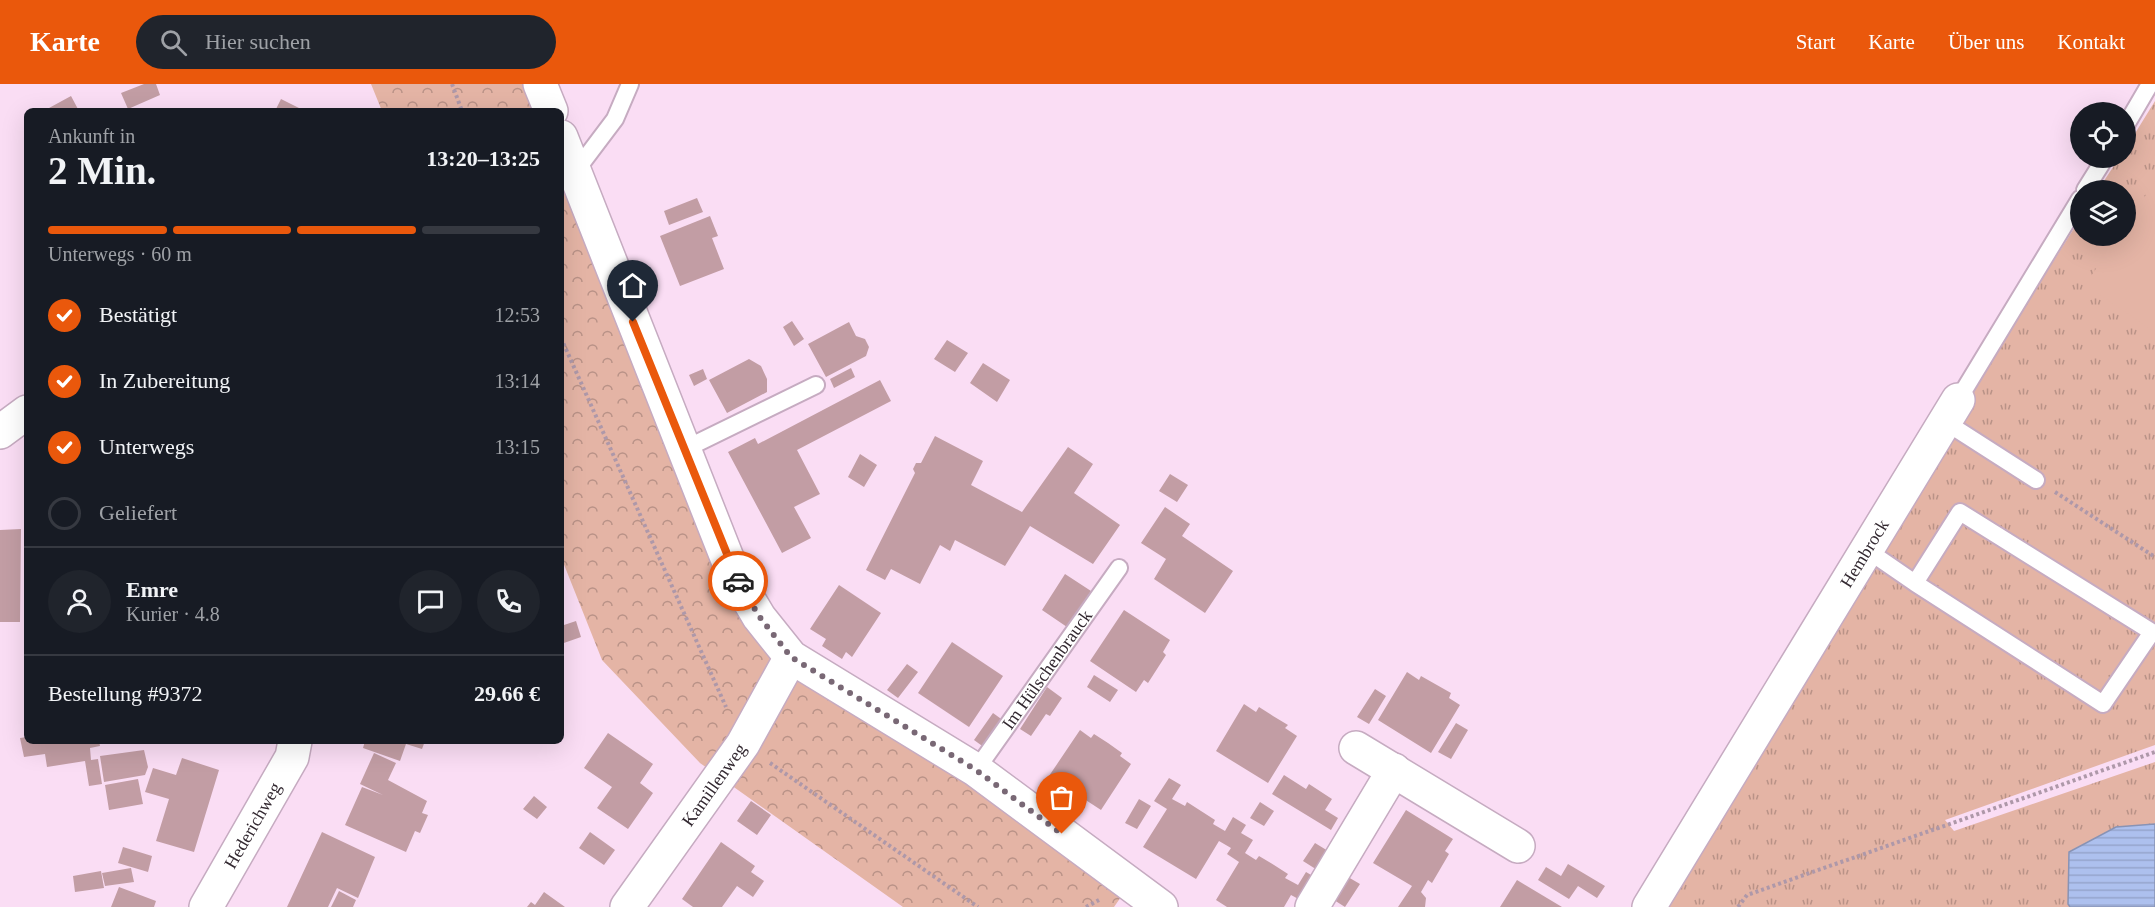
<!DOCTYPE html>
<html lang="de">
<head>
<meta charset="utf-8">
<style>
	:root { --surface:#171b24; --page:#20242c; --text:#f1f3f6; --muted:#9ea1a6; --line:#363941; --accent:#ea580c }
	body { margin:0; font-family:Georgia,serif; background:var(--page); color:var(--text); height:100vh; display:flex; flex-direction:column; font-size:22px; white-space:nowrap }
	* { box-sizing:border-box; margin:0 }
	p { font-size:20px; color:var(--muted) }
	.icon { flex:none; width:33px; height:33px; fill:none; stroke:currentColor; stroke-width:2; stroke-linecap:round; stroke-linejoin:round }
	.map { position:relative; flex:1; overflow:hidden }
	.sheet { position:absolute; left:24px; top:24px; width:540px; height:636px; display:flex; flex-direction:column; background:var(--surface); border-radius:9px; box-shadow:0 6px 24px #0002 }
	.sheet>* { flex:none }
	.buttons { position:absolute; left:2070px; top:18px; display:grid; gap:12px }
	.buttons a { display:grid; place-items:center; width:66px; height:66px; border-radius:50%; background:var(--surface); box-shadow:0 6px 24px #0002; font-size:30px }
	.pin { position:absolute; display:grid; place-items:center; width:51px; height:51px; color:#fff; margin:-62px -26px; border-radius:50% 50% 50% 0; rotate:-45deg; box-shadow:0 0 6px #0007 }
	.pin .icon { rotate:45deg }
	.courier { position:absolute; display:grid; place-items:center; width:60px; height:60px; margin:-30px; border:4px solid #ea580c; border-radius:50%; background:#fff; color:#222; box-shadow:0 2px 8px #0007 }
	.overview em { font-style:normal; font-weight:600 }
	.overview div { display:flex; flex-direction:column-reverse }
	.overview { display:flex; align-items:center; justify-content:space-between; height:102px; padding:0 24px }
	h1 { font-size:39px; font-weight:600; line-height:45px }
	.bar { display:grid; grid-template-columns:repeat(4,1fr); gap:9px 6px; align-content:center; height:72px; padding:0 24px }
	.bar i { height:8px; border-radius:4px; background:var(--line) }
	.bar .selected { background:var(--accent) }
	.bar p { grid-column:span 4 }
	.line { display:flex; align-items:center; gap:15px; padding:0 24px; border-top:2px solid var(--line) }
	.line div { flex:1 }
	.round { display:grid; place-items:center; flex:none; width:63px; height:63px; border-radius:32px; background:var(--page) }
	ol { padding:0 24px; list-style:none }
	li { display:flex; align-items:center; gap:18px; height:66px }
	li p { margin-inline-start:auto }
	li .icon { padding:6px; border-radius:50%; background:var(--accent); color:#fff; stroke-width:4 }
	li:last-child { color:var(--muted) }
	li i { width:33px; height:33px; border:3px solid var(--line); border-radius:50% }
	header { display:flex; align-items:center; gap:36px; box-sizing:border-box; height:84px; padding:0 30px; background:var(--accent); color:#fff }
	header strong { font-size:28px }
	nav { display:flex; gap:33px; margin-inline-start:auto; font-size:21px }
	.search { width:420px; height:54px; background:var(--page); display:flex; align-items:center; gap:15px; box-sizing:border-box; padding:0 21px; border-radius:33px; color:var(--muted); font-size:22px }
	.map>svg:first-child { display:block }
</style>
</head>
<body>
<header>
<strong>Karte</strong>
<div class="search"><svg class="icon" aria-label="search" viewBox="0 0 24 24"><circle cx="10" cy="10" r="6"/><path d="M15 15l6 6"/></svg>Hier suchen</div>
<nav><a>Start</a><a>Karte</a><a>Über uns</a><a>Kontakt</a></nav>
</header>
<div class="map">
<svg width="2155" height="823" viewBox="0 0 2155 823">
	<defs>
		<pattern id="grass-tufts" width="24" height="20" patternUnits="userSpaceOnUse" patternTransform="scale(1.5)"><rect width="24" height="20" fill="#e4b4a5"/><path d="M3 7l-1-3M5 7V3M7 7l1-3M15 17l-1-3M17 17v-4M19 17l1-3" fill="none" stroke="#b99287"/></pattern>
		<pattern id="forest-crowns" width="20" height="18" patternUnits="userSpaceOnUse" patternTransform="scale(1.5)"><rect width="20" height="18" fill="#e4b4a5"/><path d="M2 6a3 3 0 1 1 6 0M12 15a3 3 0 1 1 6 0" fill="none" stroke="#b99287"/></pattern>
		<pattern id="water-rules" width="6" height="5" patternUnits="userSpaceOnUse" patternTransform="scale(1.5)"><rect width="6" height="5" fill="#adc0ee"/><path d="M0 2.5h6" fill="none" stroke="#95a5cd"/></pattern>
	</defs>
	<rect width="100%" height="100%" fill="#faddf4"/>
	<!-- grass -->
	<path fill="url(#grass-tufts)" d="M 2155,17 L 2155,661 L 1945,736 L 1954,747 L 2155,678 L 2155,823 L 1649,823 L 1778,612 L 2080,135 L 2080,152 L 2126,152 L 2126,106 L 2098,106 L 2119,74 L 2126,74 L 2126,64 Z"/>
	<!-- forest -->
	<path fill="url(#forest-crowns)" d="M 371,0 L 528,0 L 538,27 L 382,27 Z
		M 561,84 L 752,549 L 1130,800 L 1114,823 L 903,823 L 700,679 L 602,576 L 561,473 Z"/>
	<!-- pitch -->
	<path fill="#e4b4a5" d="M 2155,97 L 2155,248 L 2085,201 L 2118,152 L 2126,152 L 2126,141 Z"/>
	<!-- water -->
	<path fill="url(#water-rules)" stroke="#8893b5" stroke-width="1.5" d="M 2155,740 L 2155,823 L 2070,823 L 2068,820 L 2069,768 L 2116,743 Z"/>
	<!-- building -->
	<path fill="#c29da4" d="M 144,0 L 156,0 L 160,11 L 128,25 L 121,9 Z
		M 71,12 L 79,27 L 51,27 L 49,24 Z
		M 281,15 L 305,27 L 275,27 Z
		M 697,114 L 703,128 L 669,141 L 664,127 Z
		M 710,132 L 718,152 L 712,154 L 724,185 L 680,202 L 660,152 Z
		M 792,237 L 804,255 L 794,262 L 783,243 Z
		M 849,238 L 856,252 L 865,255 L 869,263 L 866,272 L 826,293 L 808,260 Z
		M 947,256 L 968,269 L 955,288 L 934,275 Z
		M 749,275 L 761,282 L 767,295 L 767,308 L 727,329 L 709,296 Z
		M 983,279 L 1010,296 L 997,318 L 970,299 Z
		M 851,284 L 855,293 L 834,304 L 830,295 Z
		M 703,285 L 707,295 L 694,302 L 689,291 Z
		M 880,296 L 891,317 L 797,366 L 820,410 L 794,423 L 811,454 L 782,469 L 728,368 L 755,354 L 758,360 Z
		M 935,352 L 983,377 L 971,401 L 1022,428 L 1068,363 L 1093,380 L 1074,409 L 1120,441 L 1093,480 L 1030,442 L 1005,482 L 955,456 L 950,467 L 940,461 L 920,500 L 891,485 L 885,496 L 866,486 L 915,389 L 913,385 L 916,379 L 921,379 Z
		M 860,370 L 877,381 L 864,403 L 848,393 Z
		M 1170,390 L 1188,401 L 1177,418 L 1159,407 Z
		M 1165,423 L 1190,440 L 1182,452 L 1233,487 L 1205,529 L 1154,495 L 1166,475 L 1141,459 Z
		M 21,445 L 20,538 L 0,538 L 0,446 Z
		M 1065,490 L 1091,507 L 1067,543 L 1042,526 Z
		M 839,501 L 881,529 L 852,573 L 846,568 L 842,575 L 822,562 L 826,555 L 810,545 Z
		M 1124,526 L 1170,556 L 1163,568 L 1166,571 L 1148,599 L 1144,596 L 1136,608 L 1090,577 Z
		M 576,537 L 581,553 L 561,560 L 561,542 Z
		M 952,558 L 1003,592 L 969,643 L 918,609 Z
		M 907,580 L 918,588 L 898,614 L 887,606 Z
		M 1407,588 L 1419,596 L 1421,592 L 1451,609 L 1449,614 L 1460,621 L 1431,669 L 1378,636 Z
		M 1094,591 L 1118,606 L 1110,618 L 1087,603 Z
		M 1047,603 L 1062,614 L 1050,632 L 1046,630 L 1031,652 L 1020,645 Z
		M 1375,605 L 1386,612 L 1369,640 L 1357,633 Z
		M 1244,620 L 1256,628 L 1259,623 L 1273,632 L 1288,641 L 1285,644 L 1297,652 L 1268,699 L 1216,667 Z
		M 993,629 L 1004,637 L 985,664 L 974,656 Z
		M 1456,639 L 1468,646 L 1451,675 L 1438,668 Z
		M 1080,646 L 1091,654 L 1094,650 L 1108,659 L 1122,669 L 1120,672 L 1131,680 L 1101,726 L 1049,692 Z
		M 608,649 L 653,680 L 640,699 L 653,709 L 628,745 L 597,724 L 612,703 L 584,684 Z
		M 27,653 L 27,657 L 99,657 L 100,662 L 90,664 L 91,676 L 98,675 L 102,700 L 89,702 L 85,677 L 47,683 L 45,670 L 24,673 L 20,654 Z
		M 365,657 L 425,657 L 422,665 L 406,660 L 400,677 L 363,664 Z
		M 144,666 L 148,683 L 145,691 L 104,698 L 100,672 Z
		M 374,669 L 396,679 L 388,696 L 427,717 L 422,729 L 428,731 L 420,749 L 415,747 L 406,768 L 345,741 L 362,703 L 383,711 L 360,700 Z
		M 182,674 L 219,686 L 194,768 L 156,757 L 169,715 L 145,708 L 153,684 L 176,691 Z
		M 1284,691 L 1306,705 L 1309,700 L 1332,715 L 1325,726 L 1338,734 L 1331,746 L 1272,710 Z
		M 1169,694 L 1181,701 L 1172,715 L 1185,722 L 1187,718 L 1215,736 L 1213,740 L 1225,747 L 1233,733 L 1246,741 L 1241,749 L 1253,756 L 1245,769 L 1256,776 L 1259,772 L 1274,781 L 1288,790 L 1285,794 L 1298,801 L 1306,788 L 1318,795 L 1304,818 L 1291,811 L 1284,823 L 1227,823 L 1216,816 L 1239,778 L 1227,770 L 1231,764 L 1219,757 L 1196,795 L 1143,763 L 1167,725 L 1154,717 Z
		M 138,695 L 143,720 L 109,726 L 105,701 Z
		M 534,712 L 547,723 L 537,735 L 523,725 Z
		M 1139,715 L 1151,722 L 1137,745 L 1125,739 Z
		M 751,717 L 771,731 L 757,751 L 737,737 Z
		M 1260,718 L 1274,727 L 1264,742 L 1250,734 Z
		M 1406,726 L 1453,755 L 1445,767 L 1449,770 L 1432,799 L 1428,796 L 1421,808 L 1426,814 L 1425,823 L 1398,823 L 1412,802 L 1373,779 Z
		M 322,748 L 375,773 L 358,814 L 337,804 L 328,823 L 287,823 Z
		M 590,748 L 615,766 L 604,781 L 579,764 Z
		M 721,758 L 755,782 L 751,788 L 764,797 L 753,813 L 737,802 L 722,823 L 693,823 L 682,815 Z
		M 1315,759 L 1333,770 L 1322,789 L 1303,777 Z
		M 123,763 L 152,772 L 148,788 L 118,779 Z
		M 1568,780 L 1605,802 L 1597,814 L 1578,802 L 1569,815 L 1538,796 L 1546,783 L 1561,792 Z
		M 131,784 L 134,798 L 105,802 L 102,789 Z
		M 101,787 L 104,804 L 75,808 L 73,792 Z
		M 1348,793 L 1360,800 L 1345,823 L 1334,816 Z
		M 1517,796 L 1562,823 L 1500,823 Z
		M 119,803 L 156,817 L 154,823 L 111,823 Z
		M 339,807 L 356,816 L 353,823 L 331,823 Z
		M 544,808 L 565,823 L 527,823 L 531,818 L 535,821 Z"/>
	<g fill="none" stroke-linecap="round" stroke-linejoin="round">
		<!-- service casing -->
		<g stroke="#c6abc1" stroke-width="20">
			<g id="service">
				<path d="M 2126,41 L 2150,0"/>
				<path d="M 575,88 L 615,35 L 630,0"/>
				<path d="M 2085,106 L 2105,74"/>
				<path d="M 1958,316 L 2080,115"/>
				<path d="M 1944,337 L 2036,396"/>
				<path d="M 683,366 L 816,301"/>
				<path d="M 1867,466 L 1915,499 L 2103,620 L 2152,548 L 1960,428 L 1915,499"/>
				<path id="s1" d="M 976,686 L 1119,484"/>
			</g>
		</g>
		<!-- minor casing -->
		<g stroke="#c6abc1" stroke-width="36">
			<g id="minor">
				<path d="M 540,0 L 551,27"/>
				<path d="M 561,53 L 733,489 L 759,533 L 791,573 L 976,686 L 1161,823"/>
				<path d="M 0,348 L 27,328"/>
				<path d="M 1356,664 L 1518,762"/>
				<path id="s2" d="M 206,823 L 292,673 L 295,657"/>
				<path id="s3" d="M 627,823 L 743,660 L 791,573"/>
				<path d="M 1312,823 L 1394,686"/>
				<path id="s4" d="M 1649,823 L 1958,316"/>
			</g>
		</g>
		<!-- path -->
		<path stroke="#ae98a9" stroke-width="4" stroke-dasharray="3 3" stroke-linecap="butt" d="M 452,0 L 462,27
			M 561,254 L 726,623
			M 2055,408 L 2155,473
			M 770,679 L 978,823
			M 1086,823 L 1099,816
			M 1738,823 L 1747,811 L 2155,668"/>
		<!-- service -->
		<use href="#service" stroke="#fff" stroke-width="16"/>
		<!-- minor -->
		<use href="#minor" stroke="#fff" stroke-width="33"/>
	</g>
	<g fill="none" stroke-linecap="round" stroke-linejoin="round">
		<!-- done -->
		<path stroke="#796875" stroke-width="6" stroke-dasharray="0 10.8" d="M 738,497 L 759,532 L 791,573 L 976,686 L 1062,750"/>
		<!-- route -->
		<path stroke="#ea580c" stroke-width="8" d="M 633,238 L 738,497"/>
	</g>
	<g text-anchor="middle" stroke-width="5" stroke-linejoin="round" paint-order="stroke">
		<!-- street labels -->
		<g font-size="18" fill="#332931" stroke="#faddf4">
			<text dy="6" stroke="none"><textPath href="#s4" startOffset="414">Hembrock</textPath></text>
			<text dy="6" stroke="none"><textPath href="#s1" startOffset="123">Im Hülschenbrauck</textPath></text>
			<text dy="6" stroke="none"><textPath href="#s3" startOffset="150">Kamillenweg</textPath></text>
			<text dy="6" stroke="none"><textPath href="#s2" startOffset="94">Hederichweg</textPath></text>
		</g>
	</g>
</svg>
<div class="buttons">
<a><svg class="icon" aria-label="locate" viewBox="0 0 24 24"><circle cx="12" cy="12" r="6"/><path d="M12 2v4M12 18v4M2 12h4M18 12h4"/></svg></a>
<a><svg class="icon" aria-label="layers" viewBox="0 0 24 24"><path d="M12 4l9 5-9 5-9-5zM3 14l9 5 9-5"/></svg></a>
</div>
<div class="pin" style="left:1062px;top:750px;background:#ea580c"><svg class="icon" aria-label="bag" viewBox="0 0 24 24"><path d="M5 8h14l-1 12H6zM9 8a3 3 0 0 1 6 0"/></svg></div>
<div class="pin" style="left:633px;top:238px;background:#1f2937"><svg class="icon" aria-label="home" viewBox="0 0 24 24"><path d="M3 11l9-7 9 7M6 9v11h12V9"/></svg></div>
<div class="courier" style="left:738px;top:497px"><svg class="icon" aria-label="car" viewBox="0 0 24 24"><path d="M5 17H2v-5l4-1 3-4h7l3 4 3 1v5h-3M9 17h6M6 11h13"/><circle cx="7" cy="17" r="2"/><circle cx="17" cy="17" r="2"/></svg></div>
<section class="sheet">
<div class="overview"><div><h1>2 Min.</h1><p>Ankunft in</p></div><em>13:20–13:25</em></div>
<div class="bar"><i class="selected"></i><i class="selected"></i><i class="selected"></i><i></i><p>Unterwegs · 60 m</p></div>
<ol>
<li><svg class="icon" aria-label="check" viewBox="0 0 24 24"><path d="M5 12l5 5 9-10"/></svg>Bestätigt<p>12:53</p></li>
<li><svg class="icon" aria-label="check" viewBox="0 0 24 24"><path d="M5 12l5 5 9-10"/></svg>In Zubereitung<p>13:14</p></li>
<li><svg class="icon" aria-label="check" viewBox="0 0 24 24"><path d="M5 12l5 5 9-10"/></svg>Unterwegs<p>13:15</p></li>
<li><i></i>Geliefert</li>
</ol>
<div class="line" style="height:108px"><a class="round"><svg class="icon" aria-label="person" viewBox="0 0 24 24"><circle cx="12" cy="8" r="4"/><path d="M4 21q1-7 8-7t8 7"/></svg></a><div><b>Emre</b><p>Kurier · 4.8</p></div><a class="round"><svg class="icon" aria-label="chat" viewBox="0 0 24 24"><path d="M4 5h16v11H9l-5 4z"/></svg></a><a class="round"><svg class="icon" aria-label="phone" viewBox="0 0 24 24"><path d="M5 4h4l2 5-3 2q2 4 5 5l2-3 5 2v4C11 20 4 13 5 4z"/></svg></a></div>
<div class="line" style="height:78px"><div>Bestellung #9372</div><b>29.66 €</b></div>
</section>
</div>
</body>
</html>
